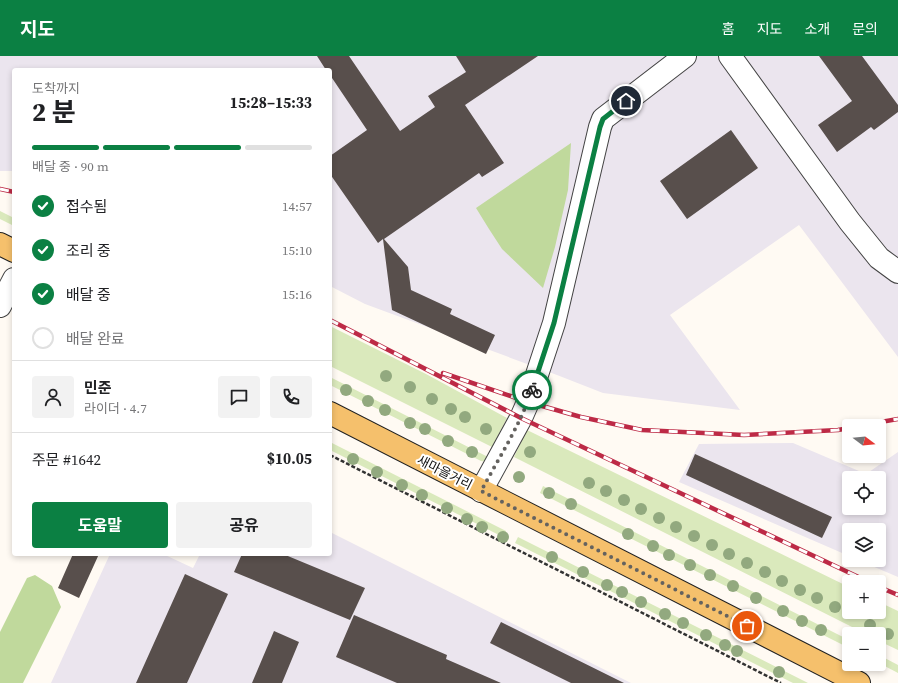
<!DOCTYPE html>
<html lang="ko">
<head>
<meta charset="utf-8">
<style>
	:root { --surface:#fff; --page:#f2f2f2; --text:#202124; --muted:#757577; --line:#e0e0e0; --accent:#0b8043 }
	body { margin:0; font-family:"Source Serif 4","Noto Sans KR",serif; background:var(--page); color:var(--text); height:100vh; display:flex; flex-direction:column; font-size:15px; white-space:nowrap }
	* { box-sizing:border-box; margin:0 }
	p { font-size:13px; color:var(--muted) }
	.icon { flex:none; width:22px; height:22px; fill:none; stroke:currentColor; stroke-width:2; stroke-linecap:round; stroke-linejoin:round }
	.map { position:relative; flex:1; overflow:hidden }
	.drawer { position:absolute; left:12px; top:12px; width:320px; height:488px; display:flex; flex-direction:column; background:var(--surface); border-radius:4px; box-shadow:0 2px 6px #0003 }
	.drawer>* { flex:none }
	.needle { width:26px; rotate:106deg }
	.buttons { position:absolute; left:842px; top:363px; display:grid; gap:8px }
	.buttons a { display:grid; place-items:center; width:44px; height:44px; border-radius:4px; background:var(--surface); box-shadow:0 2px 6px #0003; font-size:20px }
	.pin { position:absolute; display:grid; place-items:center; width:34px; height:34px; color:#fff; margin:-17px; border:2px solid #fff; border-radius:50%; box-shadow:0 1px 4px #0007 }
	.courier { position:absolute; display:grid; place-items:center; width:40px; height:40px; margin:-20px; border:3px solid #0b8043; border-radius:50%; background:#fff; color:#222; box-shadow:0 1px 5px #0007 }
	.summary em { font-style:normal; font-weight:700 }
	.summary div { display:flex; flex-direction:column-reverse }
	.summary { display:flex; align-items:center; justify-content:space-between; height:68px; padding:0 20px }
	h1 { font-size:26px; font-weight:700; line-height:30px }
	.bar { display:grid; grid-template-columns:repeat(4,1fr); gap:6px 4px; align-content:center; height:48px; padding:0 20px }
	.bar i { height:5px; border-radius:3px; background:var(--line) }
	.bar .current { background:var(--accent) }
	.bar p { grid-column:span 4 }
	.line { display:flex; align-items:center; gap:10px; padding:0 20px; border-top:1px solid var(--line) }
	.line div { flex:1 }
	.round { display:grid; place-items:center; flex:none; width:42px; height:42px; border-radius:4px; background:var(--page) }
	ol { padding:0 20px; list-style:none }
	li { display:flex; align-items:center; gap:12px; height:44px }
	li p { margin-inline-start:auto }
	li .icon { padding:4px; border-radius:50%; background:var(--accent); color:#fff; stroke-width:4 }
	li:last-child { color:var(--muted) }
	li i { width:22px; height:22px; border:2px solid var(--line); border-radius:50% }
	.action { display:flex; gap:8px; margin-top:auto; padding:8px 20px }
	.action a { flex:1; height:46px; border-radius:4px; background:var(--accent); color:#fff; font-size:16px; font-weight:700; line-height:46px; text-align:center }
	.action a+a { background:var(--page); color:var(--text) }
	header { display:flex; align-items:center; gap:24px; box-sizing:border-box; height:56px; padding:0 20px; background:var(--accent); color:#fff }
	header strong { font-size:19px }
	nav { display:flex; gap:22px; margin-inline-start:auto; font-size:14px }
	.map>svg:first-child { display:block }
</style>
</head>
<body>
<header>
<strong>지도</strong>
<nav><a>홈</a><a>지도</a><a>소개</a><a>문의</a></nav>
</header>
<div class="map">
<svg width="898" height="627" viewBox="0 0 898 627">
	<rect width="100%" height="100%" fill="#fffaf3"/>
	<!-- industrial -->
	<path fill="#ebe5ee" fill-rule="evenodd" d="M 0,0 L 898,0 L 898,301 L 799,169 L 670,259 L 740,354 L 603,337 L 557,319 L 365,248 L 330,230 L 330,14 L 14,14 L 14,115 L 0,115 Z
		M 793,387 L 866,418 L 898,396 L 898,521 L 858,504 L 879,504 L 879,474 L 849,474 L 849,500 L 679,426 L 699,388 ZM 849,422 L 879,422 L 879,452 L 849,452 Z
		M 330,476 L 631,627 L 51,627 L 110,498 L 163,498 L 193,512 L 200,498 L 330,498 Z"/>
	<!-- green -->
	<path fill="#dae9bc" d="M 0,155 L 14,162 L 14,170 L 0,163 Z
		M 330,270 L 426,318 L 507,362 L 492,391 L 330,310 Z
		M 330,321 L 488,401 C 486,404 485,406 481,405 L 330,329 Z
		M 527,374 L 849,531 L 849,556 L 879,556 L 879,546 L 898,555 L 898,594 L 879,585 L 879,578 L 866,578 L 514,401 Z
		M 330,386 L 506,475 L 503,481 L 330,394 Z
		M 543,430 L 849,584 L 849,592 L 540,437 Z
		M 518,481 L 808,627 L 793,627 L 515,487 Z
		M 879,599 L 898,609 L 898,617 L 879,607 Z"/>
	<!-- forest -->
	<path fill="#c0d99c" d="M 571,87 L 568,134 L 555,191 L 543,232 L 502,193 L 489,173 L 476,152 Z
		M 35,519 L 52,530 L 61,551 L 23,627 L 0,627 L 0,576 L 27,522 Z"/>
	<!-- building -->
	<path fill="#584f4c" d="M 317,0 L 349,0 L 400,75 L 435,51 L 428,40 L 466,16 L 456,0 L 538,0 L 465,49 L 504,107 L 482,121 L 479,117 L 384,183 L 408,211 L 411,234 L 452,253 L 450,258 L 495,279 L 486,298 L 392,254 L 383,183 L 378,187 L 330,118 L 330,100 L 367,74 L 330,19 L 330,14 L 326,14 Z
		M 819,0 L 862,0 L 898,49 L 898,56 L 874,74 L 871,71 L 837,96 L 818,69 L 852,45 Z
		M 731,74 L 758,112 L 687,163 L 660,125 Z
		M 695,398 L 832,461 L 822,482 L 686,419 Z
		M 73,498 L 99,498 L 79,542 L 58,532 Z
		M 242,498 L 283,498 L 365,532 L 350,564 L 234,516 Z
		M 185,518 L 228,538 L 187,627 L 136,627 Z
		M 354,559 L 447,599 L 446,603 L 501,627 L 397,627 L 336,601 Z
		M 501,566 L 624,627 L 571,627 L 490,587 Z
		M 274,575 L 299,586 L 282,627 L 252,627 Z"/>
	<g fill="none" stroke-linecap="round" stroke-linejoin="round">
		<!-- minor casing -->
		<g stroke="#434343" stroke-width="24">
			<path id="minor" d="M 730,0 L 850,166 L 879,202 L 898,216
				M 0,250 L 14,223
				M 481,435 L 521,362 L 528,346 L 554,267 L 600,71 L 603,63 L 685,0"/>
		</g>
		<!-- major casing -->
		<g stroke="#212121" stroke-width="24">
			<path id="major" d="M 0,188 L 14,195
				M 330,357 L 859,627"/>
		</g>
		<!-- path -->
		<path stroke="#323232" stroke-width="2.5" stroke-dasharray="4 2" stroke-linecap="butt" d="M 330,399 L 781,627"/>
		<!-- minor -->
		<use href="#minor" stroke="#fff" stroke-width="22"/>
		<!-- major -->
		<use href="#major" stroke="#f5c06c" stroke-width="22"/>
		<!-- rail casing -->
		<g stroke="#bd2a46" stroke-width="4.5">
			<path id="rail" d="M 0,133 L 14,136
				M 330,264 L 521,362 L 869,526
				M 443,317 L 528,346 L 581,361 L 642,374 L 744,379 L 838,374 L 849,372
				M 858,370 L 898,363
				M 879,531 L 898,539"/>
		</g>
		<!-- rail -->
		<use href="#rail" stroke="#fff" stroke-width="3" stroke-dasharray="9" stroke-linecap="butt"/>
	</g>
	<!-- trees -->
	<g fill="#92a97f">
		<circle cx="386" cy="320" r="6"/>
		<circle cx="410" cy="331" r="6"/>
		<circle cx="346" cy="334" r="6"/>
		<circle cx="432" cy="343" r="6"/>
		<circle cx="368" cy="345" r="6"/>
		<circle cx="451" cy="353" r="6"/>
		<circle cx="385" cy="354" r="6"/>
		<circle cx="465" cy="361" r="6"/>
		<circle cx="410" cy="367" r="6"/>
		<circle cx="425" cy="373" r="6"/>
		<circle cx="486" cy="373" r="6"/>
		<circle cx="448" cy="385" r="6"/>
		<circle cx="472" cy="396" r="6"/>
		<circle cx="530" cy="396" r="6"/>
		<circle cx="353" cy="403" r="6"/>
		<circle cx="377" cy="416" r="6"/>
		<circle cx="519" cy="421" r="6"/>
		<circle cx="589" cy="427" r="6"/>
		<circle cx="402" cy="429" r="6"/>
		<circle cx="606" cy="435" r="6"/>
		<circle cx="549" cy="437" r="6"/>
		<circle cx="422" cy="439" r="6"/>
		<circle cx="624" cy="444" r="6"/>
		<circle cx="571" cy="448" r="6"/>
		<circle cx="447" cy="452" r="6"/>
		<circle cx="641" cy="453" r="6"/>
		<circle cx="659" cy="462" r="6"/>
		<circle cx="467" cy="463" r="6"/>
		<circle cx="482" cy="471" r="6"/>
		<circle cx="676" cy="471" r="6"/>
		<circle cx="628" cy="478" r="6"/>
		<circle cx="694" cy="480" r="6"/>
		<circle cx="503" cy="481" r="6"/>
		<circle cx="712" cy="489" r="6"/>
		<circle cx="653" cy="490" r="6"/>
		<circle cx="729" cy="498" r="6"/>
		<circle cx="669" cy="499" r="6"/>
		<circle cx="552" cy="501" r="6"/>
		<circle cx="747" cy="507" r="6"/>
		<circle cx="690" cy="509" r="6"/>
		<circle cx="583" cy="516" r="6"/>
		<circle cx="765" cy="516" r="6"/>
		<circle cx="710" cy="519" r="6"/>
		<circle cx="782" cy="525" r="6"/>
		<circle cx="607" cy="529" r="6"/>
		<circle cx="733" cy="530" r="6"/>
		<circle cx="800" cy="534" r="6"/>
		<circle cx="622" cy="536" r="6"/>
		<circle cx="756" cy="542" r="6"/>
		<circle cx="817" cy="542" r="6"/>
		<circle cx="641" cy="546" r="6"/>
		<circle cx="835" cy="551" r="6"/>
		<circle cx="783" cy="555" r="6"/>
		<circle cx="665" cy="558" r="6"/>
		<circle cx="802" cy="565" r="6"/>
		<circle cx="683" cy="567" r="6"/>
		<circle cx="870" cy="569" r="6"/>
		<circle cx="821" cy="574" r="6"/>
		<circle cx="888" cy="578" r="6"/>
		<circle cx="706" cy="579" r="6"/>
		<circle cx="725" cy="589" r="6"/>
		<circle cx="737" cy="595" r="6"/>
		<circle cx="779" cy="616" r="6"/>
	</g>
	<g fill="none" stroke-linecap="round" stroke-linejoin="round">
		<!-- done -->
		<path stroke="#64625f" stroke-width="4" stroke-dasharray="0 7.2" d="M 532,334 C 520,369 499,402 481,435 L 747,570"/>
		<!-- route -->
		<path stroke="#0b8043" stroke-width="5" d="M 532,334 L 554,267 L 600,71 L 603,63 L 626,45"/>
	</g>
	<g text-anchor="middle" stroke-width="4" stroke-linejoin="round" paint-order="stroke">
		<!-- street labels -->
		<g font-size="13" fill="#101010" stroke="#fff">
			<text transform="translate(445 416) rotate(27)" y="5">새마을거리</text>
		</g>
	</g>
</svg>
<div class="buttons">
<a><svg class="needle" viewBox="-14 -14 28 28"><path d="M0-13l5 13h-10z" fill="#e53935"/><path d="M0 13l5-13h-10z" fill="#757577"/></svg></a>
<a><svg class="icon" aria-label="locate" viewBox="0 0 24 24"><circle cx="12" cy="12" r="6"/><path d="M12 2v4M12 18v4M2 12h4M18 12h4"/></svg></a>
<a><svg class="icon" aria-label="layers" viewBox="0 0 24 24"><path d="M12 4l9 5-9 5-9-5zM3 14l9 5 9-5"/></svg></a>
<a>+</a>
<a>−</a>
</div>
<div class="pin" style="left:747px;top:570px;background:#ea580c"><svg class="icon" aria-label="bag" viewBox="0 0 24 24"><path d="M5 8h14l-1 12H6zM9 8a3 3 0 0 1 6 0"/></svg></div>
<div class="pin" style="left:626px;top:45px;background:#1f2937"><svg class="icon" aria-label="home" viewBox="0 0 24 24"><path d="M3 11l9-7 9 7M6 9v11h12V9"/></svg></div>
<div class="courier" style="left:532px;top:334px"><svg class="icon" aria-label="bike" viewBox="0 0 24 24"><circle cx="6" cy="16" r="4"/><circle cx="18" cy="16" r="4"/><path d="M6 16l4-8h5l3 8M10 8l3 8H6M13 5h3"/></svg></div>
<section class="drawer">
<div class="summary"><div><h1>2 분</h1><p>도착까지</p></div><em>15:28–15:33</em></div>
<div class="bar"><i class="current"></i><i class="current"></i><i class="current"></i><i></i><p>배달 중 · 90 m</p></div>
<ol>
<li><svg class="icon" aria-label="check" viewBox="0 0 24 24"><path d="M5 12l5 5 9-10"/></svg>접수됨<p>14:57</p></li>
<li><svg class="icon" aria-label="check" viewBox="0 0 24 24"><path d="M5 12l5 5 9-10"/></svg>조리 중<p>15:10</p></li>
<li><svg class="icon" aria-label="check" viewBox="0 0 24 24"><path d="M5 12l5 5 9-10"/></svg>배달 중<p>15:16</p></li>
<li><i></i>배달 완료</li>
</ol>
<div class="line" style="height:72px"><a class="round"><svg class="icon" aria-label="person" viewBox="0 0 24 24"><circle cx="12" cy="8" r="4"/><path d="M4 21q1-7 8-7t8 7"/></svg></a><div><b>민준</b><p>라이더 · 4.7</p></div><a class="round"><svg class="icon" aria-label="chat" viewBox="0 0 24 24"><path d="M4 5h16v11H9l-5 4z"/></svg></a><a class="round"><svg class="icon" aria-label="phone" viewBox="0 0 24 24"><path d="M5 4h4l2 5-3 2q2 4 5 5l2-3 5 2v4C11 20 4 13 5 4z"/></svg></a></div>
<div class="line" style="height:52px"><div>주문 #1642</div><b>$10.05</b></div>
<div class="action"><a>도움말</a><a>공유</a></div>
</section>
</div>
</body>
</html>
